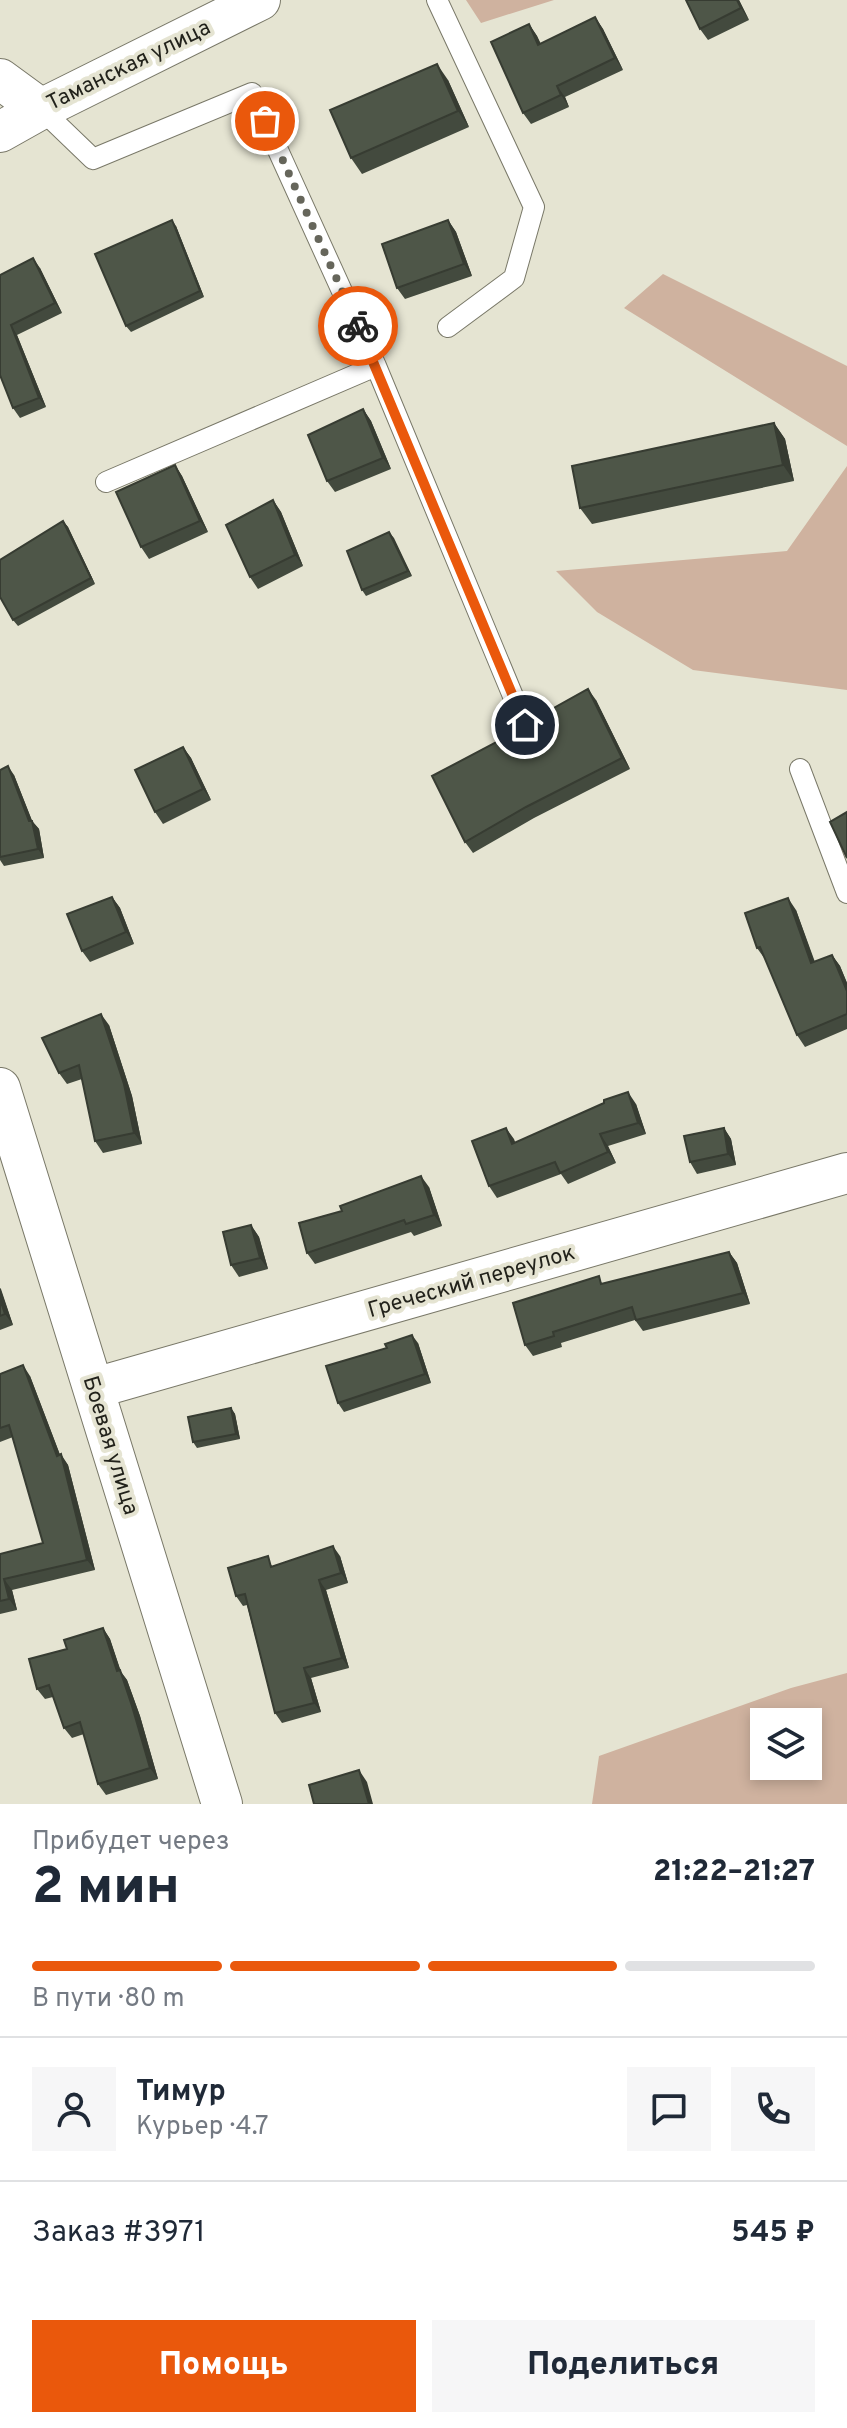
<!DOCTYPE html>
<html lang="ru">
<head>
<meta charset="utf-8">
<style>
	:root { --surface:#fff; --page:#f6f6f7; --text:#1f2937; --muted:#747a83; --line:#e0e1e3; --accent:#ea580c }
	body { margin:0; font-family:Overpass,sans-serif; background:var(--page); color:var(--text); height:100vh; display:flex; flex-direction:column; font-size:30px; white-space:nowrap }
	* { box-sizing:border-box; margin:0 }
	p { font-size:26px; color:var(--muted) }
	.icon { flex:none; width:44px; height:44px; fill:none; stroke:currentColor; stroke-width:2; stroke-linecap:round; stroke-linejoin:round }
	.map { position:relative; height:1804px; overflow:hidden }
	.sheet { display:flex; flex-direction:column; background:var(--surface); flex:1 }
	.sheet>* { flex:none }
	.buttons { position:absolute; left:750px; top:1708px; display:grid; gap:16px }
	.buttons a { display:grid; place-items:center; width:72px; height:72px; border-radius:0px; background:var(--surface); box-shadow:0 4px 12px #0003; font-size:40px }
	.pin { position:absolute; display:grid; place-items:center; width:68px; height:68px; color:#fff; margin:-34px; border:4px solid #fff; border-radius:50%; box-shadow:0 2px 8px #0007 }
	.courier { position:absolute; display:grid; place-items:center; width:80px; height:80px; margin:-40px; border:6px solid #ea580c; border-radius:50%; background:#fff; color:#222; box-shadow:0 2px 10px #0007 }
	.summary em { font-style:normal; font-weight:800 }
	.summary div { display:flex; flex-direction:column-reverse }
	.summary { display:flex; align-items:center; justify-content:space-between; height:136px; padding:0 32px }
	h1 { font-size:52px; font-weight:800; line-height:60px }
	.bar { display:grid; grid-template-columns:repeat(4,1fr); gap:12px 8px; align-content:center; height:96px; padding:0 32px }
	.bar i { height:10px; border-radius:6px; background:var(--line) }
	.bar .active { background:var(--accent) }
	.bar p { grid-column:span 4 }
	.line { display:flex; align-items:center; gap:20px; padding:0 32px; border-top:2px solid var(--line) }
	.line div { flex:1 }
	.round { display:grid; place-items:center; flex:none; width:84px; height:84px; border-radius:0px; background:var(--page) }
	.button { display:flex; gap:16px; margin-top:auto; padding:16px 32px }
	.button a { flex:1; height:92px; border-radius:0px; background:var(--accent); color:#fff; font-size:32px; font-weight:800; line-height:92px; text-align:center }
	.button a+a { background:var(--page); color:var(--text) }
	.map>svg:first-child { display:block }
</style>
</head>
<body>
<div class="map">
<svg width="847" height="1804" viewBox="0 0 847 1804">
	<rect width="100%" height="100%" fill="#e5e4d2"/>
	<!-- green -->
	<path fill="#cfb29f" fill-rule="evenodd" d="M 466,0 L 554,0 L 481,23 Z
		M 663,274 L 847,366 L 847,446 L 624,308 Z
		M 847,466 L 847,690 L 693,670 L 597,612 L 556,571 L 787,551 Z
		M 847,1673 L 847,1804 L 592,1804 L 599,1756 L 791,1688 ZM 764,1722 L 808,1722 L 808,1766 L 764,1766 Z"/>
	<g fill="none" stroke-linecap="round" stroke-linejoin="round">
		<!-- lane casing -->
		<g stroke="#797868" stroke-width="22">
			<path id="lane" d="M 437,0 L 534,207 L 514,278 L 448,327
				M 41,109 L 93,159 L 252,93 L 376,366 L 106,482
				M 376,366 L 525,725
				M 800,769 L 847,893"/>
		</g>
		<!-- street casing -->
		<g stroke="#797868" stroke-width="42">
			<path id="street" d="M 0,79 L 41,109
				M 0,132 L 41,109 L 260,0
				M 0,1088 L 222,1804
				M 95,1388 L 847,1173"/>
		</g>
		<!-- lane -->
		<use href="#lane" stroke="#fff" stroke-width="20"/>
		<!-- street -->
		<use href="#street" stroke="#fff" stroke-width="40"/>
	</g>
	<!-- wall -->
	<path fill="#434a3e" d="M 739,0 L 749,20 L 708,40 L 700,29 Z
		M 595,17 L 603,29 L 623,70 L 565,97 L 569,107 L 531,124 L 523,113 L 529,24 L 537,36 L 541,44 Z
		M 448,80 L 469,127 L 362,174 L 351,158 Z
		M 448,220 L 456,232 L 472,276 L 405,299 L 397,288 Z
		M 176,226 L 204,297 L 131,332 L 126,326 Z
		M 40,268 L 62,313 L 17,335 L 46,407 L 20,418 L 13,408 L 0,275 Z
		M 363,409 L 371,421 L 391,469 L 335,492 L 327,481 Z
		M 774,423 L 785,439 L 794,481 L 592,524 L 580,508 Z
		M 175,465 L 182,476 L 208,532 L 149,559 L 141,547 Z
		M 273,500 L 281,512 L 303,566 L 258,589 L 250,577 Z
		M 63,521 L 68,527 L 95,584 L 18,626 L 13,620 Z
		M 389,532 L 412,576 L 366,596 L 362,590 Z
		M 596,700 L 630,769 L 534,818 L 473,853 L 465,842 Z
		M 183,747 L 191,758 L 211,800 L 163,824 L 155,812 Z
		M 0,770 L 14,775 L 32,821 L 39,829 L 44,858 L 4,866 L 0,860 Z
		M 112,897 L 120,908 L 134,944 L 90,962 L 82,951 Z
		M 796,910 L 815,962 L 832,955 L 840,966 L 847,983 L 847,1029 L 805,1047 L 797,1035 L 765,959 L 757,948 Z
		M 109,1025 L 132,1096 L 142,1144 L 103,1153 L 95,1141 L 82,1079 L 67,1084 L 59,1073 Z
		M 636,1104 L 646,1134 L 608,1146 L 616,1163 L 568,1184 L 561,1174 L 497,1198 L 489,1186 L 506,1128 L 515,1143 Z
		M 724,1128 L 731,1139 L 736,1165 L 697,1174 L 690,1162 Z
		M 429,1187 L 442,1226 L 414,1236 L 411,1232 L 315,1264 L 307,1253 Z
		M 251,1225 L 259,1237 L 268,1269 L 239,1277 L 231,1265 Z
		M 729,1252 L 737,1263 L 750,1304 L 643,1331 L 635,1320 L 561,1343 L 562,1347 L 533,1356 L 525,1345 L 604,1284 Z
		M 0,1288 L 13,1325 L 0,1330 Z
		M 418,1343 L 431,1383 L 344,1412 L 338,1403 Z
		M 0,1374 L 30,1376 L 60,1455 L 68,1465 L 95,1570 L 12,1590 L 17,1610 L 0,1614 L 0,1554 L 43,1543 L 13,1437 L 0,1442 Z
		M 231,1408 L 235,1414 L 240,1439 L 197,1448 L 193,1442 Z
		M 340,1556 L 348,1583 L 326,1590 L 349,1668 L 311,1678 L 321,1712 L 282,1723 L 275,1713 L 247,1605 L 243,1606 L 236,1596 L 275,1565 Z
		M 103,1628 L 110,1639 L 121,1672 L 127,1680 L 140,1716 L 158,1779 L 106,1795 L 98,1784 L 84,1734 L 72,1738 L 64,1728 L 53,1697 L 45,1699 L 37,1689 L 67,1649 Z"/>
	<!-- shaded-wall -->
	<path fill="#373c32" d="M 737,0 L 739,0 L 749,20 L 741,8 Z
		M 595,17 L 603,29 L 623,70 L 615,58 Z
		M 529,24 L 537,36 L 546,57 L 538,45 Z
		M 437,64 L 448,80 L 469,127 L 458,111 Z
		M 557,86 L 565,97 L 569,107 L 561,95 Z
		M 172,220 L 176,226 L 204,297 L 200,291 Z
		M 448,220 L 456,232 L 472,276 L 464,264 Z
		M 33,258 L 40,268 L 62,313 L 55,303 Z
		M 11,325 L 17,335 L 46,407 L 39,398 Z
		M 363,409 L 371,421 L 391,469 L 383,458 Z
		M 774,423 L 785,439 L 794,481 L 783,465 Z
		M 175,465 L 182,476 L 208,532 L 200,521 Z
		M 273,500 L 281,512 L 303,566 L 295,555 Z
		M 63,521 L 68,527 L 95,584 L 91,578 Z
		M 389,532 L 394,538 L 412,576 L 408,571 Z
		M 588,689 L 596,700 L 630,769 L 622,758 Z
		M 183,747 L 191,758 L 211,800 L 203,789 Z
		M 8,766 L 14,775 L 33,823 L 32,821 L 39,829 L 44,858 L 38,849 L 29,821 Z
		M 112,897 L 120,908 L 134,944 L 126,932 Z
		M 788,898 L 796,910 L 819,975 L 811,963 Z
		M 832,955 L 840,966 L 847,983 L 847,991 Z
		M 101,1014 L 109,1025 L 132,1096 L 142,1144 L 134,1133 Z
		M 628,1092 L 636,1104 L 646,1134 L 638,1123 Z
		M 506,1128 L 514,1139 L 520,1155 L 512,1144 Z
		M 724,1128 L 731,1139 L 736,1165 L 728,1154 Z
		M 600,1134 L 608,1146 L 616,1163 L 608,1152 Z
		M 421,1176 L 429,1187 L 442,1226 L 434,1215 Z
		M 251,1225 L 259,1237 L 268,1269 L 260,1258 Z
		M 729,1252 L 737,1263 L 750,1304 L 743,1293 Z
		M 0,1288 L 1,1289 L 13,1325 L 5,1314 L 0,1299 Z
		M 412,1335 L 418,1343 L 431,1383 L 425,1374 Z
		M 23,1365 L 30,1376 L 62,1460 L 61,1454 L 68,1465 L 95,1570 L 87,1560 L 57,1456 Z
		M 231,1408 L 235,1414 L 240,1439 L 236,1434 Z
		M 333,1546 L 340,1556 L 348,1583 L 341,1573 Z
		M 4,1579 L 12,1590 L 17,1610 L 9,1599 Z
		M 319,1580 L 326,1590 L 349,1668 L 342,1658 Z
		M 103,1628 L 110,1639 L 121,1672 L 127,1680 L 140,1716 L 158,1779 L 150,1768 Z
		M 304,1668 L 311,1678 L 321,1712 L 314,1703 Z
		M 359,1770 L 367,1782 L 373,1804 L 369,1804 Z"/>
	<!-- building -->
	<path fill="#4e5648" stroke="#373c32" stroke-width="2" d="M 686,0 L 737,0 L 741,8 L 700,29 Z
		M 595,17 L 615,58 L 557,86 L 561,95 L 523,113 L 491,42 L 529,24 L 538,45 Z
		M 437,64 L 458,111 L 351,158 L 330,110 Z
		M 172,220 L 200,291 L 126,326 L 95,254 Z
		M 448,220 L 464,264 L 397,288 L 382,244 Z
		M 33,258 L 55,303 L 11,325 L 39,398 L 13,408 L 0,375 L 0,275 Z
		M 363,409 L 383,458 L 327,481 L 308,435 Z
		M 774,423 L 783,465 L 580,508 L 572,466 Z
		M 175,465 L 200,521 L 141,547 L 116,492 Z
		M 273,500 L 295,555 L 250,577 L 226,525 Z
		M 63,521 L 91,578 L 13,620 L 0,597 L 0,560 Z
		M 389,532 L 408,571 L 362,590 L 347,551 Z
		M 588,689 L 622,758 L 526,807 L 465,842 L 432,776 L 529,725 L 527,723 Z
		M 183,747 L 203,789 L 155,812 L 135,770 Z
		M 8,766 L 29,821 L 32,821 L 38,849 L 0,857 L 0,770 Z
		M 847,812 L 847,858 L 830,822 Z
		M 112,897 L 126,932 L 82,951 L 67,914 Z
		M 788,898 L 811,963 L 832,955 L 847,991 L 847,1014 L 797,1035 L 760,947 L 757,948 L 745,913 Z
		M 101,1014 L 124,1084 L 134,1133 L 95,1141 L 79,1065 L 59,1073 L 42,1038 Z
		M 628,1092 L 638,1123 L 600,1134 L 608,1152 L 560,1173 L 555,1162 L 489,1186 L 472,1141 L 506,1128 L 512,1144 L 604,1103 L 604,1100 Z
		M 724,1128 L 728,1154 L 690,1162 L 684,1136 Z
		M 421,1176 L 434,1215 L 406,1224 L 404,1220 L 307,1253 L 299,1223 L 342,1211 L 340,1206 Z
		M 251,1225 L 260,1258 L 231,1265 L 223,1232 Z
		M 729,1252 L 743,1293 L 636,1320 L 632,1307 L 553,1332 L 554,1336 L 525,1345 L 513,1303 L 599,1276 L 601,1284 Z
		M 0,1299 L 5,1314 L 0,1316 Z
		M 412,1335 L 425,1374 L 338,1403 L 326,1366 L 387,1348 L 385,1344 Z
		M 23,1365 L 57,1456 L 61,1454 L 87,1560 L 4,1579 L 9,1599 L 0,1601 L 0,1554 L 43,1543 L 9,1425 L 0,1428 L 0,1374 Z
		M 231,1408 L 236,1434 L 193,1442 L 188,1417 Z
		M 333,1546 L 341,1573 L 319,1580 L 342,1658 L 304,1668 L 314,1703 L 275,1713 L 245,1594 L 236,1596 L 228,1568 L 268,1556 L 271,1567 Z
		M 103,1628 L 117,1671 L 120,1670 L 132,1706 L 150,1768 L 98,1784 L 80,1722 L 64,1728 L 49,1685 L 37,1689 L 29,1659 L 67,1649 L 64,1640 Z
		M 359,1770 L 369,1804 L 314,1804 L 309,1785 Z"/>
	<g fill="none" stroke-linecap="round" stroke-linejoin="round">
		<!-- done -->
		<path stroke="#66665b" stroke-width="8" stroke-dasharray="0 14.4" d="M 265,121 L 358,326"/>
		<!-- route -->
		<path stroke="#ea580c" stroke-width="10" d="M 358,326 L 525,725"/>
	</g>
	<g text-anchor="middle" stroke-width="8" stroke-linejoin="round" paint-order="stroke">
		<!-- street labels -->
		<g font-size="22" fill="#22221b" stroke="#e5e4d2">
			<text transform="translate(128 64) rotate(-26)" y="8">Таманская улица</text>
			<text transform="translate(471 1280) rotate(-16)" y="8">Греческий переулок</text>
			<text transform="translate(112 1445) rotate(73)" y="8">Боевая улица</text>
		</g>
	</g>
</svg>
<div class="buttons">
<a><svg class="icon" aria-label="layers" viewBox="0 0 24 24"><path d="M12 4l9 5-9 5-9-5zM3 14l9 5 9-5"/></svg></a>
</div>
<div class="pin" style="left:265px;top:121px;background:#ea580c"><svg class="icon" aria-label="bag" viewBox="0 0 24 24"><path d="M5 8h14l-1 12H6zM9 8a3 3 0 0 1 6 0"/></svg></div>
<div class="pin" style="left:525px;top:725px;background:#1f2937"><svg class="icon" aria-label="home" viewBox="0 0 24 24"><path d="M3 11l9-7 9 7M6 9v11h12V9"/></svg></div>
<div class="courier" style="left:358px;top:326px"><svg class="icon" aria-label="bike" viewBox="0 0 24 24"><circle cx="6" cy="16" r="4"/><circle cx="18" cy="16" r="4"/><path d="M6 16l4-8h5l3 8M10 8l3 8H6M13 5h3"/></svg></div>
</div>
<section class="sheet">
<div class="summary"><div><h1>2 мин</h1><p>Прибудет через</p></div><em>21:22–21:27</em></div>
<div class="bar"><i class="active"></i><i class="active"></i><i class="active"></i><i></i><p>В пути · 80 m</p></div>
<div class="line" style="height:144px"><a class="round"><svg class="icon" aria-label="person" viewBox="0 0 24 24"><circle cx="12" cy="8" r="4"/><path d="M4 21q1-7 8-7t8 7"/></svg></a><div><b>Тимур</b><p>Курьер · 4.7</p></div><a class="round"><svg class="icon" aria-label="chat" viewBox="0 0 24 24"><path d="M4 5h16v11H9l-5 4z"/></svg></a><a class="round"><svg class="icon" aria-label="phone" viewBox="0 0 24 24"><path d="M5 4h4l2 5-3 2q2 4 5 5l2-3 5 2v4C11 20 4 13 5 4z"/></svg></a></div>
<div class="line" style="height:104px"><div>Заказ #3971</div><b>545 ₽</b></div>
<div class="button"><a>Помощь</a><a>Поделиться</a></div>
</section>
</body>
</html>
